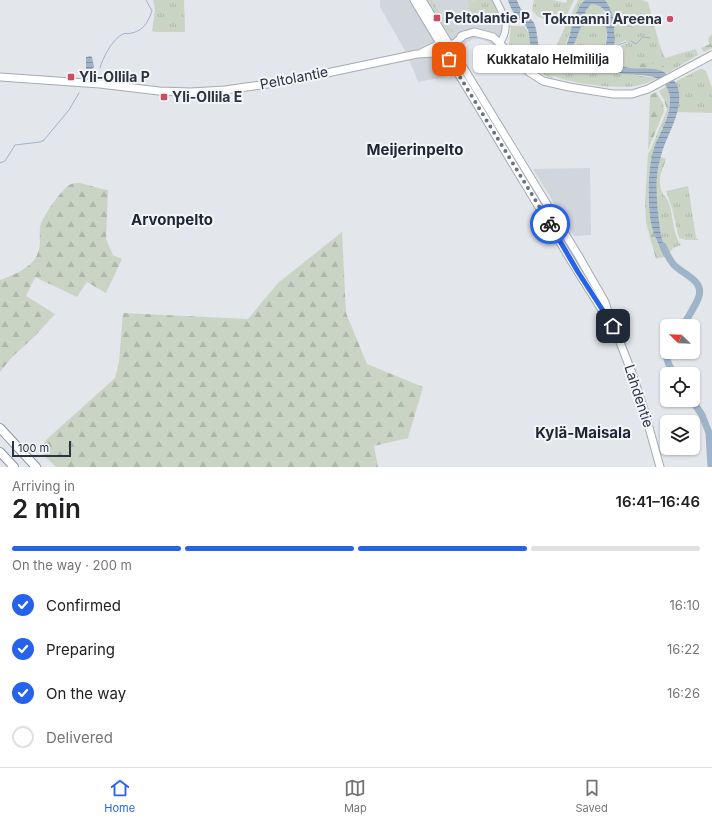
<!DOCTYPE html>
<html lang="en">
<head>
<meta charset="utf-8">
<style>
	:root { --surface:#fff; --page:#f6f6f6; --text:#202124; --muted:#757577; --line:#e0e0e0; --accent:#2563eb }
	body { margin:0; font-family:Inter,sans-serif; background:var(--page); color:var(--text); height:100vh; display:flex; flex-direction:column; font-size:15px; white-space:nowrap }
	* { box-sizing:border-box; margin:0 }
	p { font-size:13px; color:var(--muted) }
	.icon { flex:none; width:22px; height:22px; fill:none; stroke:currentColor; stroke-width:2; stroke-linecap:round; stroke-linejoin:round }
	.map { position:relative; height:467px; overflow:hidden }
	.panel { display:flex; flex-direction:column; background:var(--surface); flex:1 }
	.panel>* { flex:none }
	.needle { width:26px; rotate:293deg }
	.tools { position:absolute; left:660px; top:319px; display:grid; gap:8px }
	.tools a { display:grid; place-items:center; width:40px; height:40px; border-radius:6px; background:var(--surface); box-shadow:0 1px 3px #0004; font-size:20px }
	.scale { position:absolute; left:12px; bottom:10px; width:59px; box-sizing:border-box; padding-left:4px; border:2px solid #2c3442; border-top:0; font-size:11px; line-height:14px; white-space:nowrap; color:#2c3442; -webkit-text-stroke:3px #f3f5f8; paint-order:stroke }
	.pin { position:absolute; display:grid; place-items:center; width:34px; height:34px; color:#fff; margin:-17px; border-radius:8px; box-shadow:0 2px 6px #0006 }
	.courier { position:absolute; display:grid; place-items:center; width:40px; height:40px; margin:-20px; border:3px solid #2563eb; border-radius:50%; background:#fff; color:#222; box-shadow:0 1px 5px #0007 }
	.bubble { position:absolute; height:28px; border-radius:6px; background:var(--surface); box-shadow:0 1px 3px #0004; font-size:13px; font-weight:600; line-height:28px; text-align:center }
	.headline em { font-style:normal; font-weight:600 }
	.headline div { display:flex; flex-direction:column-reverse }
	.headline { display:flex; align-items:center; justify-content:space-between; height:68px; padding:0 12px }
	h1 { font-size:26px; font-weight:600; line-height:30px }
	.bar { display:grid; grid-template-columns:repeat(4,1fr); gap:6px 4px; align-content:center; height:48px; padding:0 12px }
	.bar i { height:5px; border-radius:3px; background:var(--line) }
	.bar .selected { background:var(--accent) }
	.bar p { grid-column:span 4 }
	ol { padding:0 12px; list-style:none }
	li { display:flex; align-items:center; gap:12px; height:44px }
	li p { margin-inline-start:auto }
	li .icon { padding:4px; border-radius:50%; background:var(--accent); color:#fff; stroke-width:4 }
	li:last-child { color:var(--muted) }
	li i { width:22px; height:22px; border:2px solid var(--line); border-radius:50% }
	.tabs { display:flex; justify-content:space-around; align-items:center; height:56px; border-top:1px solid var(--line); background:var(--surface); font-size:11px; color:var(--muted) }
	.tabs a { display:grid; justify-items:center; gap:2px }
	.tabs .selected { color:var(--accent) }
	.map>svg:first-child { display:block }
</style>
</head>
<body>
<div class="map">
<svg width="712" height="467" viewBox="0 0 712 467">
	<defs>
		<pattern id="grass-tufts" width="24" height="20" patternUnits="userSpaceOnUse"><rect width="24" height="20" fill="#c9d4c5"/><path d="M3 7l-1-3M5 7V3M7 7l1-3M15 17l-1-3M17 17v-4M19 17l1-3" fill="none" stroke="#adb7aa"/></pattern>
		<pattern id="forest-firs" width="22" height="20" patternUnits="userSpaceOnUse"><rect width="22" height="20" fill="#c9d4c5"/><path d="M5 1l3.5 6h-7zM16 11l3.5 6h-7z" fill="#adb7aa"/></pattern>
		<pattern id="water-rules" width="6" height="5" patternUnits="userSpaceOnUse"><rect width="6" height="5" fill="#a0b4c9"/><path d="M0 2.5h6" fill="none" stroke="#8393a5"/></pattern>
	</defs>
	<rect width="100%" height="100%" fill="#e3e6eb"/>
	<!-- built -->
	<path fill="#d1d5dc" d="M 380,0 L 498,0 L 506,25 L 503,35 L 494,46 L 488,42 L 480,39 L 473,39 L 467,42 L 460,49 L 449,76 L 418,82 L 407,54 L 380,7 Z
		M 590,168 L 591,235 L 574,236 L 533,169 Z"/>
	<!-- grass -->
	<path fill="url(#grass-tufts)" d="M 153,0 L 184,0 L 185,32 L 155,32 L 152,31 L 155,10 Z
		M 428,0 L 432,0 L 449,29 L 453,28 L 454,31 L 450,33 L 448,31 Z
		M 468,0 L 471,0 L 472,2 L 476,0 L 494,0 L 499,12 L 491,15 L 470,17 Z
		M 534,0 L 553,0 L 566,3 L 567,0 L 574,0 L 566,17 L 557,22 L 555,21 L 552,22 L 537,16 L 532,10 Z
		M 578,0 L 585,0 L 578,9 L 563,52 L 558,47 L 557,44 Z
		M 605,0 L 642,0 L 648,2 L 659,43 L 665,58 L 696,49 L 698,55 L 669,72 L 626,68 L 617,64 L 613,58 L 613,49 L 627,43 L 626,40 L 614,46 C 615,41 614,40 614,36 C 613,23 614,10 605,0 Z
		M 591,4 C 610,3 609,32 605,45 L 619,73 L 658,78 C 651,81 643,85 635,86 C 613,89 574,84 554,76 L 552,78 C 534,72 521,58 509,44 L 511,26 L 524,26 L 530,35 L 531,52 L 535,62 L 565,60 C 577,44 578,21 591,4 Z
		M 700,69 L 702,69 L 706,71 L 712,88 L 712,113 L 677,112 C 679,102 680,91 675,82 Z
		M 688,186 L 696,238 L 699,240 L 686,240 L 679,238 L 672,208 L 666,191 Z
		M 663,194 C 675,205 670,230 681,245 L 673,248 L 669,254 C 657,236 658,215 656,195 Z"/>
	<!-- forest -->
	<path fill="url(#forest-firs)" d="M 712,34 L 712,48 L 704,52 L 701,48 L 710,44 L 708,40 L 709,37 Z
		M 625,63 L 661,64 L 669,72 L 666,73 L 655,69 L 626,68 Z
		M 667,86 C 676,113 661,124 655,147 C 648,170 647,199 651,223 C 653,234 660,246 664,257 L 656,259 L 646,223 L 645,202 L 648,154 L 651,149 L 667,110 L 664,100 L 659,91 Z
		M 656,92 L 663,103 L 664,111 L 648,150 L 650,95 Z
		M 660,157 L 666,159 C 662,172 656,181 663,194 L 656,195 L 657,175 Z
		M 80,183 L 102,189 L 108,190 L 106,239 L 113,255 L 122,259 L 106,293 L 87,282 L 77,297 L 35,277 L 26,296 L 55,314 L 34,337 L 12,357 L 0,372 L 0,280 C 12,276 30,268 36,257 C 42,247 39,237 40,227 C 42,217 62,188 71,184 C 73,183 77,183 80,183 Z
		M 342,232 L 346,313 L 367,364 L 423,387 L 408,438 L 374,446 L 378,467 L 56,467 L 45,456 L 40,449 L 46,440 L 115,378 L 119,362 L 123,313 L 248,319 L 278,283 Z"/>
	<!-- water -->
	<path fill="url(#water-rules)" d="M 508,0 L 517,0 C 518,3 519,6 521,9 C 525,14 531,17 534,23 C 540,36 534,53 550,59 C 555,58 560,56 563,52 C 573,36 570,14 585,0 L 605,0 C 613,10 615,24 614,36 L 615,38 C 615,45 611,51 614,59 C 618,73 646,66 658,70 C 664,71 667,74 671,78 C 673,80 676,82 677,85 C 685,107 670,129 663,149 C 655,174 656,188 658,213 C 660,228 660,241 669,254 L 664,257 C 660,246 653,234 651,223 C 647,202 648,164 655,145 C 662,128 673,112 669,93 C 662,61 613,88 605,60 C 603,50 606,46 607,37 C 608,33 606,28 606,25 C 606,22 607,18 607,16 C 605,8 598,4 591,4 L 586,11 C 580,27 570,71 547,66 C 544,66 539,65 536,62 C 529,56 531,39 528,30 C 526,25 522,22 518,18 C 513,13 510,7 508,0 Z
		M 90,56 L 92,57 L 94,67 L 92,69 L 86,69 L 86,57 Z"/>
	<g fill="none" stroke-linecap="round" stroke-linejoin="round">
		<!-- stream -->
		<path stroke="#a0b4c9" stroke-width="1" d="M 631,41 L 636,44 L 643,37 L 650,38
			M 613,47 L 626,42
			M 100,68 C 102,59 113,38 123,34 C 125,33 129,34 132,33 C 144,30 148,22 152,11 L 146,0
			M 90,76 L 94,72
			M 0,163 L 5,161 L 15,145 L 40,142 L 44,140 L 69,110 L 79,93"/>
		<!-- river -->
		<path stroke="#a0b4c9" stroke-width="7" d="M 663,246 C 666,253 669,259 674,265 C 684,275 706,281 698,299 C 694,308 688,317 683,326
			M 667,351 C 665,359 670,367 674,374
			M 692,400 L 702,415 L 709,433 L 711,467"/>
		<!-- minor casing -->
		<g stroke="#a8adb5" stroke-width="8">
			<path id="minor" d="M 496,0 C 504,16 511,26 500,43"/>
		</g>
		<!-- major casing -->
		<g stroke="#a3abb6" stroke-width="9">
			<path id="major" d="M 414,0 L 578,272 L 616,332 L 632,373 L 645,413 L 660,467
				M 422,0 L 578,255 L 605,302 L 610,318
				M 461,36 L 474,32 L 493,37 L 529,72 L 543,81 L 569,87 L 613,94 L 632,94 L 648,89 L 712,55
				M 421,53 L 444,42
				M 0,77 L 100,84 L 159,91 L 191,92 L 225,90 L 289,81 L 417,54 L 435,53 L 455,43 L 464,35"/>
		</g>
		<!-- highway casing -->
		<g stroke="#8b94a1" stroke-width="10">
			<path id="highway" d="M 0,428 L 36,467
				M 0,452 L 14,467"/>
		</g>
		<!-- minor -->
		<use href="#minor" stroke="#f6f7f9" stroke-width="6"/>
		<!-- major -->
		<use href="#major" stroke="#fff" stroke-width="7"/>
		<!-- highway -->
		<use href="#highway" stroke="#fff" stroke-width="8"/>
	</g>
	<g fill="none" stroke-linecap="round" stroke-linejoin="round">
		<!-- done -->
		<path stroke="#6c727d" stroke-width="4" stroke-dasharray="0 7.2" d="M 449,59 L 550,224"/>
		<!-- route -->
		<path stroke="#2563eb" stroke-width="5" d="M 550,224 L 578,272 L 613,326"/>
	</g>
	<!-- markers -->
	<g fill="#c84f63" stroke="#f3f5f8" stroke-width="1.5">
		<rect x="433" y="14" width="8" height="8" rx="2"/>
		<circle cx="670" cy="19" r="4"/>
		<rect x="67" y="73" width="8" height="8" rx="2"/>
		<rect x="160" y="93" width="8" height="8" rx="2"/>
	</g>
	<g text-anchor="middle" stroke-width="4" stroke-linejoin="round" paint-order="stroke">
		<!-- poi labels -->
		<g font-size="14" font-weight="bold" fill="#2c3442" stroke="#f3f5f8" text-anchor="start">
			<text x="445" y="23">Peltolantie P</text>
			<text x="662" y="24" text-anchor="end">Tokmanni Areena</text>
			<text x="79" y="82">Yli-Ollila P</text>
			<text x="172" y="102">Yli-Ollila E</text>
		</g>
		<!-- street labels -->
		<g font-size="14" fill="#2c3442" stroke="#f3f5f8">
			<text transform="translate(294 78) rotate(-11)" y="5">Peltolantie</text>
			<text transform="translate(639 396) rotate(72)" y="5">Lahdentie</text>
		</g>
		<!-- neighbourhood labels -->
		<g font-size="15" font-weight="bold" fill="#1e2533" stroke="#f3f5f8">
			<text x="415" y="155">Meijerinpelto</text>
			<text x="172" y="225">Arvonpelto</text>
			<text x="583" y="438">Kylä-Maisala</text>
		</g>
	</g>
</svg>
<div class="tools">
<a><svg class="needle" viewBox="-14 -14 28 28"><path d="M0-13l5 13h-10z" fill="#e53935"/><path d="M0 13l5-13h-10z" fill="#757577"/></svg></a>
<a><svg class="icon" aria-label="locate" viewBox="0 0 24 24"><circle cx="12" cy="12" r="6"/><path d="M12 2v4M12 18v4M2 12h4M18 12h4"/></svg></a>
<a><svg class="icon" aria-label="layers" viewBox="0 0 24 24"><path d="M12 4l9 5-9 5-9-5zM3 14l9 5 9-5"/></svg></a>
</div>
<div class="scale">100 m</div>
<div class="pin" style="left:449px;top:59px;background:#ea580c"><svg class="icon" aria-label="bag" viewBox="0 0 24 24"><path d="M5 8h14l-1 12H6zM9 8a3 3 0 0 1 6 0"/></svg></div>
<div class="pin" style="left:613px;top:326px;background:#1f2937"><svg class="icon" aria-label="home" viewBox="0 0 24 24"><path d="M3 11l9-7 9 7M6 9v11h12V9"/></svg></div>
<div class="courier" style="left:550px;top:224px"><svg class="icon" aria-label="bike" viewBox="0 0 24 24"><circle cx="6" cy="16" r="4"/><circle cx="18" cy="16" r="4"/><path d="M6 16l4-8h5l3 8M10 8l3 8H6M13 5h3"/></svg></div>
<div class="bubble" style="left:473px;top:45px;width:150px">Kukkatalo Helmililja</div>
</div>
<section class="panel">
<div class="headline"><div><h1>2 min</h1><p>Arriving in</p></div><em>16:41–16:46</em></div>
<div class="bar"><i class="selected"></i><i class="selected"></i><i class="selected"></i><i></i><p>On the way · 200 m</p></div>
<ol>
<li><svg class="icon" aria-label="check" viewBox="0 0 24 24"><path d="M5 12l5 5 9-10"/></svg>Confirmed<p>16:10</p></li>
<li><svg class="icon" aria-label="check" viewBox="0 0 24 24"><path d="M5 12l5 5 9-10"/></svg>Preparing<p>16:22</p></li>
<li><svg class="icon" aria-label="check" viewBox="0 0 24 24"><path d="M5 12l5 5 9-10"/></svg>On the way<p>16:26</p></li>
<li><i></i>Delivered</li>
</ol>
</section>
<nav class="tabs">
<a class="selected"><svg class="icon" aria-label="home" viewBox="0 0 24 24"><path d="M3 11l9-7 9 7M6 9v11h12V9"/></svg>Home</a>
<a><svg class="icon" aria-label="map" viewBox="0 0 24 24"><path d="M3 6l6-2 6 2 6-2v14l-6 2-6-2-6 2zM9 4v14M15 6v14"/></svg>Map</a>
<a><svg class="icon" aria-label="saved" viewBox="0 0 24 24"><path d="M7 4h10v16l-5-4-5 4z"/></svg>Saved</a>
</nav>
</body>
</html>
